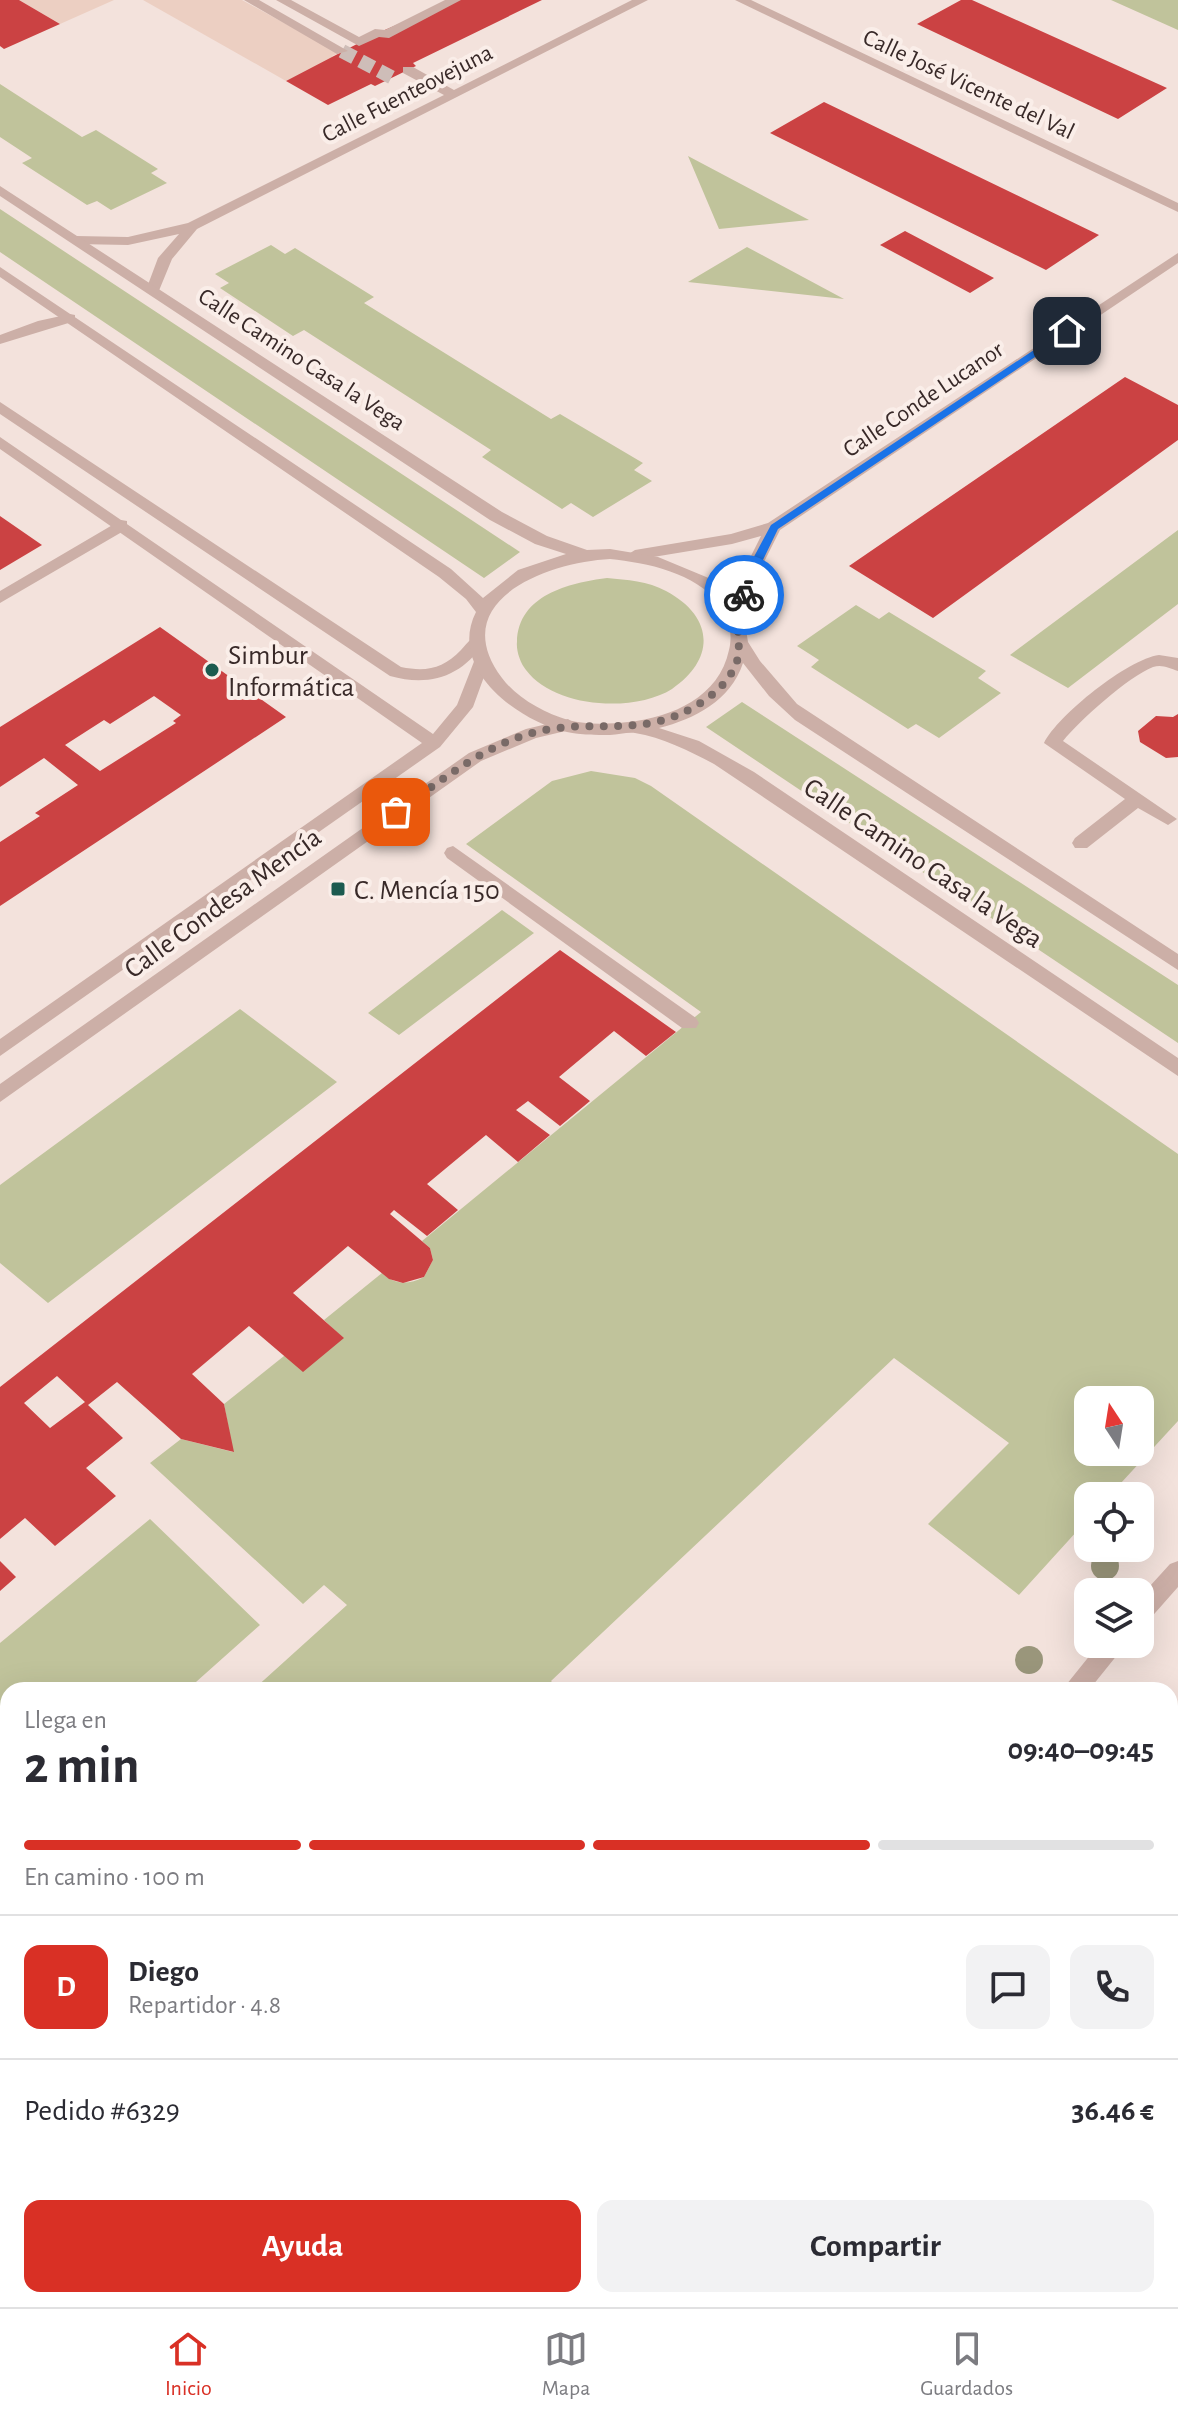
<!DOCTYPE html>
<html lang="es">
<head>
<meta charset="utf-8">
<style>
	:root { --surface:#fff; --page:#f2f2f3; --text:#2b2b33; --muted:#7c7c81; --line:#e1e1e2; --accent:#d93025 }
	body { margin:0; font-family:"Alegreya Sans",sans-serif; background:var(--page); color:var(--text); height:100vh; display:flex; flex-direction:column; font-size:30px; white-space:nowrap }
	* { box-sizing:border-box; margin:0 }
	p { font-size:26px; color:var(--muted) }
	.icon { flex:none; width:44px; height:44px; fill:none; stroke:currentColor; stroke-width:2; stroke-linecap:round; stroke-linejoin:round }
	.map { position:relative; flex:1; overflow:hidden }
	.side { position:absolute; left:0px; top:1682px; width:1178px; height:626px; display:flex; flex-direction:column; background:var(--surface); border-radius:24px 24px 0 0; box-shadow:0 8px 32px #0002 }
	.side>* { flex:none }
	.needle { width:52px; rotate:348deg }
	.fabs { position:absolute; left:1074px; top:1386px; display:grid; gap:16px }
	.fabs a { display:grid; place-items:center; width:80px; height:80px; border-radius:16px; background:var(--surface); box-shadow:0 8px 32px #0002; font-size:40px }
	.pin { position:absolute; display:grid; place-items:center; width:68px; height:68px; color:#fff; margin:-34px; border-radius:16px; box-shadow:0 4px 12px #0006 }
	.courier { position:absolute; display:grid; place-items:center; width:80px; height:80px; margin:-40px; border:6px solid #1a73e8; border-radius:50%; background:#fff; color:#222; box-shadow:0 2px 10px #0007 }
	.head em { font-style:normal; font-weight:700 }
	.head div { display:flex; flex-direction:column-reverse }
	.head { display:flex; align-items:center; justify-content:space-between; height:136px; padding:0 24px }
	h1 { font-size:52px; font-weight:700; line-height:60px }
	.bar { display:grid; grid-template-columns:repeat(4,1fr); gap:12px 8px; align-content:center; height:96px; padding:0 24px }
	.bar i { height:10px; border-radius:6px; background:var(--line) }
	.bar .current { background:var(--accent) }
	.bar p { grid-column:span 4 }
	.line { display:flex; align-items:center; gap:20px; padding:0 24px; border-top:2px solid var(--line) }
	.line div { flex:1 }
	.round { display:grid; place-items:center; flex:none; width:84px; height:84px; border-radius:16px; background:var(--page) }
	.action { display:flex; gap:16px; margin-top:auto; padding:16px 24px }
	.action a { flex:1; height:92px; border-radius:16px; background:var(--accent); color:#fff; font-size:32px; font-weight:700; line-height:92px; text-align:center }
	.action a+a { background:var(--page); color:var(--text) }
	.menu { display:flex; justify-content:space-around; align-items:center; height:112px; border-top:2px solid var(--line); background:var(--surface); font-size:22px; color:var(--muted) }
	.menu a { display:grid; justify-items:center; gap:4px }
	.menu .current { color:var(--accent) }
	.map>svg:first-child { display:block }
</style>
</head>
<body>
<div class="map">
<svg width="1178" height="2307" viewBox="0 0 1178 2307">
	<rect width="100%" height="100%" fill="#f3e2dc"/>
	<!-- green -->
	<path fill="#c0c39b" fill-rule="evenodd" d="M 1111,0 L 1178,0 L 1178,30 Z
		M 0,84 L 82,137 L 96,130 L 158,169 L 151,173 L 167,183 L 111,210 L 97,201 L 87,205 L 22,163 L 32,158 L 0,137 Z
		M 688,156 L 809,220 L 719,229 Z
		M 0,209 L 520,552 L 484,578 L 0,252 Z
		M 271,245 L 285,254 L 295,248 L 374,297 L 364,303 L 551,419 L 560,414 L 643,463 L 634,470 L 652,481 L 593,517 L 571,503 L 562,509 L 482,457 L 491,450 L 304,330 L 293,336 L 220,288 L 229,283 L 215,274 Z
		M 747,247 L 844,299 L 688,282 Z
		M 1178,530 L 1178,604 L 1068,688 L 1010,655 Z
		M 607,578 C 627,580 648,581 666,591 C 713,616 717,658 672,689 C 634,713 554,708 526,670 C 520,663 516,650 517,642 C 518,595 569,583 607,578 Z
		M 856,605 L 879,619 L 889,612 L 986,671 L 978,678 L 1001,693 L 939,738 L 916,724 L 908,729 L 811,667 L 819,660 L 797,646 Z
		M 742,702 L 1178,985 L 1178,1043 L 706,727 Z
		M 591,771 L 635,778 L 651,786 L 1178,1154 L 1178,1421 L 1109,1496 L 1088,1496 L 1088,1519 L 1019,1595 L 928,1524 L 1009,1443 L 894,1358 L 551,1681 L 559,1690 L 253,1690 L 347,1605 L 324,1585 L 303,1604 L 150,1463 L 181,1439 L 233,1452 L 224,1404 L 284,1356 L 343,1338 L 324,1320 L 382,1273 C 395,1285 408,1285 424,1277 L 433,1260 L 430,1248 L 422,1241 L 701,1012 L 466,844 L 552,781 ZM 1088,1400 L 1140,1400 L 1140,1452 L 1088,1452 Z
		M 502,910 L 534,933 L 399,1035 L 368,1013 Z
		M 240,1009 L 337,1082 L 48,1303 L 0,1263 L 0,1185 Z
		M 150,1519 L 260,1625 L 187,1690 L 8,1690 L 8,1851 L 0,1858 L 0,1643 Z"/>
	<!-- plaza -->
	<path fill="#eccfc2" d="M 19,0 L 114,0 L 60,24 Z
		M 143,0 L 242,0 L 339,53 L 332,56 L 335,58 L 286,81 Z"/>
	<!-- building -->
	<path fill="#cb4243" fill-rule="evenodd" d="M 0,0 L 19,0 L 60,24 L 4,49 L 0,46 Z
		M 455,0 L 542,0 L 413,63 L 416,66 L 375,86 L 371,84 L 328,105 L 286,81 L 380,32 Z
		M 961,0 L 972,0 L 1167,88 L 1118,119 L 917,24 Z
		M 824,102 L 1099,235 L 1046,270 L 770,133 Z
		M 905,231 L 994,278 L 970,293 L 880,245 Z
		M 1125,377 L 1178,405 L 1178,440 L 933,618 L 849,566 Z
		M 0,516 L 42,545 L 0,570 Z
		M 160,627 L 286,717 L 0,906 L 0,842 L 40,816 L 35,813 L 78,785 L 44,758 L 0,787 L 0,727 ZM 154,696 L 181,715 L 173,721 L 176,723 L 100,771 L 65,745 L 104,720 L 110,724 Z
		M 1178,714 L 1178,757 L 1166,758 L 1140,742 L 1138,731 L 1156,716 L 1173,717 Z
		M 560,950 L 676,1032 L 646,1056 L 614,1031 L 559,1077 L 590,1101 L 560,1126 L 528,1101 L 516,1110 L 550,1135 L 518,1162 L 486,1135 L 427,1184 L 458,1210 L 427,1236 L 394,1210 L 390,1214 L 430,1248 L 433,1260 L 424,1277 L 403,1283 L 389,1279 L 348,1246 L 293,1293 L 344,1338 L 303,1372 L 249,1326 L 192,1374 L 224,1404 L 234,1452 L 181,1439 L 117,1382 L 88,1405 L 123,1438 L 86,1468 L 116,1496 L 55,1546 L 25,1518 L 0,1539 L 0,1387 ZM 57,1376 L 85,1402 L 50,1428 L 24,1403 Z
		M 0,1561 L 16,1577 L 0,1591 Z
		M 1178,1864 L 1178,2092 L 1170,2102 L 1170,1874 Z
		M 0,2119 L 8,2128 L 8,2300 L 157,2300 L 163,2307 L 0,2307 Z
		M 825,2300 L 1005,2300 L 1000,2307 L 819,2307 Z"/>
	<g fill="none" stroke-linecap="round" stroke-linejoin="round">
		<!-- minor-tunnel -->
		<path stroke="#cebdb8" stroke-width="14" stroke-dasharray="14 7" stroke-linecap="butt" d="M 342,51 L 393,78"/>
		<!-- service -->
		<path fill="#ccafa7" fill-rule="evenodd" d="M 1159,655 L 1178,658 L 1178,671 C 1169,668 1162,664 1153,667 C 1128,677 1080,720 1063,741 L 1177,819 L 1168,825 L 1138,808 L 1087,848 L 1075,848 L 1072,843 L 1075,838 L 1125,799 L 1044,743 C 1058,715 1128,659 1159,655 Z
			M 453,846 L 696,1018 L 699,1023 L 696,1028 L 682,1028 L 447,858 L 444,853 L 447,848 Z"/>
		<!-- pedestrian -->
		<path fill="#ccafa7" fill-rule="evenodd" d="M 276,0 L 291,0 L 359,37 L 375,29 L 385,30 L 445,0 L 461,0 L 389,38 L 379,37 L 359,46 Z
			M 121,520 L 127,521 L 127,529 L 0,603 L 0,591 Z"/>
		<!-- minor -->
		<path fill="#ccafa7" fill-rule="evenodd" d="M 244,0 L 259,0 L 348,51 L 337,54 Z
			M 632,0 L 648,0 L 197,229 L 172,259 L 158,293 L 153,294 L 146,290 L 158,258 L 179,234 L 128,245 L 76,244 L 69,240 L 76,236 L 128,237 L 188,223 L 444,95 L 403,73 L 403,67 L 413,67 L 454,90 Z
			M 735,0 L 751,0 L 1178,203 L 1178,212 Z
			M 1178,253 L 1178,263 L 780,530 L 762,566 L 743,627 L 737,628 L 729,623 L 746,566 L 761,536 L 732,544 L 635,560 L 627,555 L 635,550 L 731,534 L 768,523 Z
			M 70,314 L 75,315 L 75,321 L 0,344 L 0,335 L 38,321 Z
			M 0,402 L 401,667 C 426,672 443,669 461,650 C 467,644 468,640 476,637 L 484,643 C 461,677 429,687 390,676 L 0,414 Z
			M 0,437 L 433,734 L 457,705 L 475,659 L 481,657 L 489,663 L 473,707 L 440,747 L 0,1056 L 0,1039 L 422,743 L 0,449 Z
			M 568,719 L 577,725 L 574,729 L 536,738 L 481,761 L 0,1102 L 0,1084 L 469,753 L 526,729 Z
			M 1178,1561 L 1178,1587 L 1148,1621 L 1140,1625 L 1140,1597 L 1170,1564 Z
			M 1099,1644 L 1126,1644 L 1089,1690 L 1062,1690 Z
			M 1170,2225 L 1178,2229 L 1178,2260 L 1170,2256 Z
			M 524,2300 L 555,2300 L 552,2307 L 521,2307 Z"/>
		<!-- tertiary -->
		<path fill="#ccafa7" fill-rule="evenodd" d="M 0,186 L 502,512 L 547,536 L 587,550 L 610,549 L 658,557 L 711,579 L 729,594 L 744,617 L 748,642 L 760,661 L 797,704 L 1178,954 L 1178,970 L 795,720 L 769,696 L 743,663 C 731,700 695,719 659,728 L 699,741 L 754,772 L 1178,1058 L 1178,1076 L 714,764 C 689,751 662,737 635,733 C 627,732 618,735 610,735 C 596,735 581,735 567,732 C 518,721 447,669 476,612 L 466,599 L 439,577 L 0,277 L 0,267 L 451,569 L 483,598 L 518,570 L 566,554 L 535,544 L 490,520 L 0,196 ZM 610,559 C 647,563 695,572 720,605 C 729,618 733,634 729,650 C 719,697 673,717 628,722 C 608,724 587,725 568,720 C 544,713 517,698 502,678 C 444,600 549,562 610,559 Z"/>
	</g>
	<!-- trees -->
	<g fill="#9a967b">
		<circle cx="1105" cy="1566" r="14"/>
		<circle cx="1029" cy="1660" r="14"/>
	</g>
	<!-- route -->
	<path fill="#1a73e8" d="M 1067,328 L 1071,333 L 778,529 L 760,566 L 750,595 L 741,598 L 749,566 L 771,525 Z"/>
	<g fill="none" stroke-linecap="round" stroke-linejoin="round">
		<!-- done -->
		<path stroke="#796a67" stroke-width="8" stroke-dasharray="0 14.4" d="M 396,812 C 440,782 481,747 532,733 C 588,717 638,739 692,708 C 708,699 723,688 732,672 C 742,657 738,641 738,625 C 738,615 742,604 744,595"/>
	</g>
	<!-- markers -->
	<g fill="#1c5b50" stroke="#faeee9" stroke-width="3">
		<circle cx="212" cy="670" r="8"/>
		<rect x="330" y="881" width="16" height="16" rx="4"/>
	</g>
	<g text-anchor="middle" stroke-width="8" stroke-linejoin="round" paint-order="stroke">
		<!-- far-street labels -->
		<g font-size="24" fill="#382928" stroke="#faeee9">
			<text transform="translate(969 84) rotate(25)" y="8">Calle José Vicente del Val</text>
			<text transform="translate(407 93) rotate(-27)" y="8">Calle Fuenteovejuna</text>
			<text transform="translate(302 359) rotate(33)" y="8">Calle Camino Casa la Vega</text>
			<text transform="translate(923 399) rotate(-34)" y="8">Calle Conde Lucanor</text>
		</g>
		<!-- poi labels -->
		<g font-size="28" fill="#382928" stroke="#faeee9" text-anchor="start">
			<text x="228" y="664">Simbur<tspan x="228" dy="32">Informática</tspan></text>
			<text x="354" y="899">C. Mencía 150</text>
		</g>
		<!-- street labels -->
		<g font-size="28" fill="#382928" stroke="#faeee9">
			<text transform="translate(924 862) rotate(34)" y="10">Calle Camino Casa la Vega</text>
			<text transform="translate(222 902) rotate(-36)" y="10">Calle Condesa Mencía</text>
		</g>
	</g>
</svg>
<div class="fabs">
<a><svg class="needle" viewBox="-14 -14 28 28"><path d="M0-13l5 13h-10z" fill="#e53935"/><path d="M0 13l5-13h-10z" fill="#7c7c81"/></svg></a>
<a><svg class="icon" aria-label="locate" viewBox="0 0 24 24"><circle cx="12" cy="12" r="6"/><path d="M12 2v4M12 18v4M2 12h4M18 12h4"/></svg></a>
<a><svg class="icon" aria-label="layers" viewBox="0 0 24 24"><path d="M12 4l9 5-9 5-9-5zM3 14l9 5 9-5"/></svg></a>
</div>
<div class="pin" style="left:396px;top:812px;background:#ea580c"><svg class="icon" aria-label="bag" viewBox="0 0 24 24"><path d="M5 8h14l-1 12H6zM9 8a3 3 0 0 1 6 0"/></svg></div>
<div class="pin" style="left:1067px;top:331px;background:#1f2937"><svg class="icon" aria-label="home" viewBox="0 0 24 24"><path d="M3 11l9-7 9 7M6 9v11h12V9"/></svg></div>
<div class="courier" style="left:744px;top:595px"><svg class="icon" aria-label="bike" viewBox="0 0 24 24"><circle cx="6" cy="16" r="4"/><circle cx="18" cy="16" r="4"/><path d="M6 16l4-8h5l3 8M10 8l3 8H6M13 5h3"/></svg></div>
<section class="side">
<div class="head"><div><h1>2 min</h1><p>Llega en</p></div><em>09:40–09:45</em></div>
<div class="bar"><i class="current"></i><i class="current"></i><i class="current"></i><i></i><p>En camino · 100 m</p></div>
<div class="line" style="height:144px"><b class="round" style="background:var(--accent);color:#fff">D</b><div><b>Diego</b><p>Repartidor · 4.8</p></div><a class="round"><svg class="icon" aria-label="chat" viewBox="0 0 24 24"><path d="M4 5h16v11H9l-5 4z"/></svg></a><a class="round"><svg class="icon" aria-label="phone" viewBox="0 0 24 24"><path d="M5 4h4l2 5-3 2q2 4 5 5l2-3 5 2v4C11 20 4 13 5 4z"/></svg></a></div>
<div class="line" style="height:104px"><div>Pedido #6329</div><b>36.46 €</b></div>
<div class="action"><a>Ayuda</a><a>Compartir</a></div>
</section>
</div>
<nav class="menu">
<a class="current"><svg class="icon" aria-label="home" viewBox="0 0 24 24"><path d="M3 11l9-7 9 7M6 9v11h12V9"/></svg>Inicio</a>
<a><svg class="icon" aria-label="map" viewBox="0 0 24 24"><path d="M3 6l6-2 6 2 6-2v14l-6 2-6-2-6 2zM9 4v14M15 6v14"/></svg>Mapa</a>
<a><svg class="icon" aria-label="saved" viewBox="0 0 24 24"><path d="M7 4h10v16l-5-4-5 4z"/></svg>Guardados</a>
</nav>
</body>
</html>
